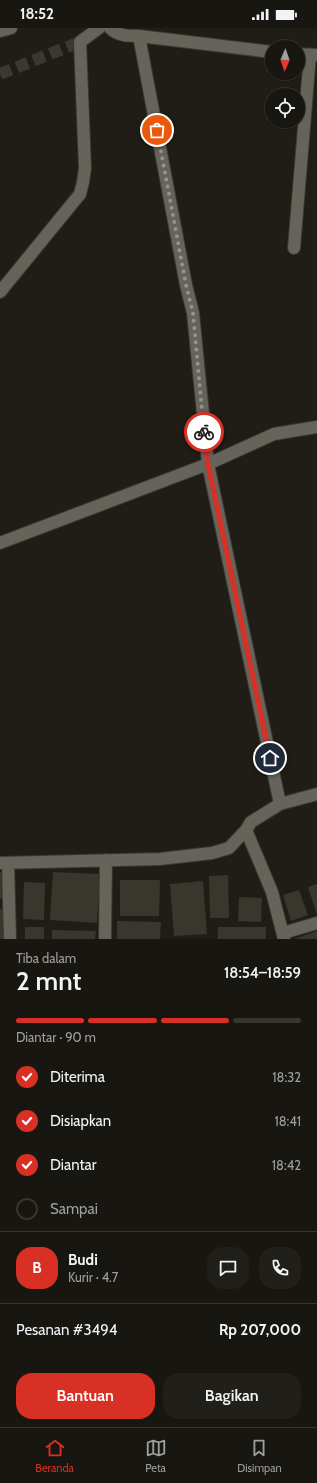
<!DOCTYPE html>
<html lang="id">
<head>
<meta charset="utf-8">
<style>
	:root { --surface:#181610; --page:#211f19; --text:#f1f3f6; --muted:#9f9f9f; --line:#363530; --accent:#d93025 }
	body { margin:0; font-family:Cabin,sans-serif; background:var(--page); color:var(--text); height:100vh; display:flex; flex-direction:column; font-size:15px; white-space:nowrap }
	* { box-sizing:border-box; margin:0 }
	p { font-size:13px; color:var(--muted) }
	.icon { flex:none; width:22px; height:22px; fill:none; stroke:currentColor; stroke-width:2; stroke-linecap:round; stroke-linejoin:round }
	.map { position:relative; height:911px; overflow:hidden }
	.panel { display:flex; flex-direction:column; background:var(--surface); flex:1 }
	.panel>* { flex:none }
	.needle { width:26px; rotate:182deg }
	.buttons { position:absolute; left:265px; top:12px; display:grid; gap:8px }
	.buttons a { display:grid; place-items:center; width:40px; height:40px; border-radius:50%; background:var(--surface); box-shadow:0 1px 3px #0004,0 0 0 1px var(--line); font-size:20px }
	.pin { position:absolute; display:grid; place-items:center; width:34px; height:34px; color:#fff; margin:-17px; border:2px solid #fff; border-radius:50%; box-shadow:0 1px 4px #0007 }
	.courier { position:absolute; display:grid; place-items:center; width:40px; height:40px; margin:-20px; border:3px solid #d93025; border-radius:50%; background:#fff; color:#222; box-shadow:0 1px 5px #0007 }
	.summary em { font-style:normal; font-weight:600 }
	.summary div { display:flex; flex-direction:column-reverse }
	.summary { display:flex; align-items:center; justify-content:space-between; height:68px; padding:0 16px }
	h1 { font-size:26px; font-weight:600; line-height:30px }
	.bar { display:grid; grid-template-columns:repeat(4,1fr); gap:6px 4px; align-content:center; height:48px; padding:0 16px }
	.bar i { height:5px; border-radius:3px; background:var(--line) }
	.bar .active { background:var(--accent) }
	.bar p { grid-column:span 4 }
	.line { display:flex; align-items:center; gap:10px; padding:0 16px; border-top:1px solid var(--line) }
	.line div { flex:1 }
	.round { display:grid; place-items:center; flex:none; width:42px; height:42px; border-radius:16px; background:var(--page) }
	ol { padding:0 16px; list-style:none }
	li { display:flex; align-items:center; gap:12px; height:44px }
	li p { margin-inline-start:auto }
	li .icon { padding:4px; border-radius:50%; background:var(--accent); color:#fff; stroke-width:4 }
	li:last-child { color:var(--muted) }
	li i { width:22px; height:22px; border:2px solid var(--line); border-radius:50% }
	.cta { display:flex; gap:8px; margin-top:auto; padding:8px 16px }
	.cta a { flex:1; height:46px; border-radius:16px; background:var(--accent); color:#fff; font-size:16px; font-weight:600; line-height:46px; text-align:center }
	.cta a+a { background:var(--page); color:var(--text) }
	.status { display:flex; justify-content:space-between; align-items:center; height:28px; padding:0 20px; background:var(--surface); direction:ltr }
	.status svg { height:11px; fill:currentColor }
	.tab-bar { display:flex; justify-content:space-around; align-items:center; height:56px; border-top:1px solid var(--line); background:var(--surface); font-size:11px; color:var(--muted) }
	.tab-bar a { display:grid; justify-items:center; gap:2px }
	.tab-bar .active { color:var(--accent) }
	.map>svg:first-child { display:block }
</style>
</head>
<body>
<div class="status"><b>18:52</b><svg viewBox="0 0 49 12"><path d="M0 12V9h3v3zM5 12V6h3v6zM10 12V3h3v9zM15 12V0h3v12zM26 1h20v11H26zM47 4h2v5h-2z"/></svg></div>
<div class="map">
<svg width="317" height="911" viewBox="0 0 317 911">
	<rect width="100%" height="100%" fill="#201d16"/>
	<!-- building -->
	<path fill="#39362e" d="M 0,844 L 6,844 L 6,871 L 0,871 Z
		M 53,844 L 100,846 L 97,895 L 50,892 Z
		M 228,847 L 229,890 L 210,890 L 209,848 Z
		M 120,852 L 160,852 L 159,888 L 120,888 Z
		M 203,853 L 207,906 L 174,908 L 170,856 Z
		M 24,854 L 45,855 L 44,892 L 23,891 Z
		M 317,856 L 317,887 L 308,859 Z
		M 299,862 L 308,887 L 291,893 L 283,867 Z
		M 239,869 L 262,870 L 261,894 L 238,893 Z
		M 0,881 L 6,881 L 7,911 L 0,911 Z
		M 117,893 L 161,894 L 160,911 L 117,911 Z
		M 25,899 L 44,899 L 44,911 L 25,911 Z
		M 218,899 L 266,899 L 266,911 L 218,911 Z
		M 52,902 L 96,903 L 95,911 L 52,911 Z
		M 317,903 L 317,911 L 294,911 Z"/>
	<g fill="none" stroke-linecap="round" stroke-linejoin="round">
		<!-- street-tunnel -->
		<path stroke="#3b3831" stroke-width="12" stroke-dasharray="12 6" stroke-linecap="butt" d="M 0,46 L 80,14"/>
		<!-- street casing -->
		<g stroke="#3a3833" stroke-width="14">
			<path id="street" d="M 110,0 C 118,8 128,8 139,8 L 186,257 L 193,285 L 208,436 L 280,776
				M 0,3 L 11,0
				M 139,8 L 272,24
				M 298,26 L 317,27
				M 294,220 L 310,27
				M 0,264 L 80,166 L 83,154 L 85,140 L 80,14 L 99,0
				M 0,515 L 208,436 L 274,406 L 317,399
				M 246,802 L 272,864 L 284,911
				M 0,835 L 160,831 L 212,825 L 229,820 L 246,802 L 251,794 L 280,776 L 317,766
				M 8,835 L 10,911
				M 283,905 L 317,895
				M 105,911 L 106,832"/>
		</g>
		<!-- street -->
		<use href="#street" stroke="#66635a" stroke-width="12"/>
	</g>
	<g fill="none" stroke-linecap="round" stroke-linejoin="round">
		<!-- done -->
		<path stroke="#95938d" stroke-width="4" stroke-dasharray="0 7.2" d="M 157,102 L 186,257 L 193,285 L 204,404"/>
		<!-- route -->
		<path stroke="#d93025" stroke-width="5" d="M 204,404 L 208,436 L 270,730"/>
	</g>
</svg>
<div class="buttons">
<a><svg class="needle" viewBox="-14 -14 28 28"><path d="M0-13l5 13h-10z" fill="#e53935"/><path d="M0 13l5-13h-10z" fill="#9f9f9f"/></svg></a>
<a><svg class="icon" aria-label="locate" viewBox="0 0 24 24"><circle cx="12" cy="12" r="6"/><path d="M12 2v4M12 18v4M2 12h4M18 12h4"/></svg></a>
</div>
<div class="pin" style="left:157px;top:102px;background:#ea580c"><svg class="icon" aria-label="bag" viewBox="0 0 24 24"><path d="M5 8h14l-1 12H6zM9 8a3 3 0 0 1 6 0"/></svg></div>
<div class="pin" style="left:270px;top:730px;background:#1f2937"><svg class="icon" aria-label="home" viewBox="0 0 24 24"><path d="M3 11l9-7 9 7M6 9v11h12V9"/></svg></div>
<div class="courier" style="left:204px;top:404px"><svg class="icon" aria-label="bike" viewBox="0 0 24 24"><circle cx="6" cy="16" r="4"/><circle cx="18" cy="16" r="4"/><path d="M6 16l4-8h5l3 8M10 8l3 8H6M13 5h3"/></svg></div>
</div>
<section class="panel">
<div class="summary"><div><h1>2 mnt</h1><p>Tiba dalam</p></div><em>18:54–18:59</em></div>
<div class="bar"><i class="active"></i><i class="active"></i><i class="active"></i><i></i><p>Diantar · 90 m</p></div>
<ol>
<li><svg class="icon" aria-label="check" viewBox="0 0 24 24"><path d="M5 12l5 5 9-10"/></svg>Diterima<p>18:32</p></li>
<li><svg class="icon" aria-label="check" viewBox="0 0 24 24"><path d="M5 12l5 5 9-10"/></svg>Disiapkan<p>18:41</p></li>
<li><svg class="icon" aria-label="check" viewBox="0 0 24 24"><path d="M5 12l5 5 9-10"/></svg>Diantar<p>18:42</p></li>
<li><i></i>Sampai</li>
</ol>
<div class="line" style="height:72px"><b class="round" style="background:var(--accent);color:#fff">B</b><div><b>Budi</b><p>Kurir · 4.7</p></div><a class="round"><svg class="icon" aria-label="chat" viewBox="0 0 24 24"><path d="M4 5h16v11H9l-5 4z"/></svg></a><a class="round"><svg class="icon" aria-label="phone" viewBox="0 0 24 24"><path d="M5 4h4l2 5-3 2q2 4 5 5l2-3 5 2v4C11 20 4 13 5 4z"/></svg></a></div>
<div class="line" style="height:52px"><div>Pesanan #3494</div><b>Rp 207,000</b></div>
<div class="cta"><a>Bantuan</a><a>Bagikan</a></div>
</section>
<nav class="tab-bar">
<a class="active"><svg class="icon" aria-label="home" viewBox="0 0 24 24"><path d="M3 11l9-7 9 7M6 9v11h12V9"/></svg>Beranda</a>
<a><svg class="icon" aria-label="map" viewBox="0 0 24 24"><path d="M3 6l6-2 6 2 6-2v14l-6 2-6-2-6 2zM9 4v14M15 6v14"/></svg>Peta</a>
<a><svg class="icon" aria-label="saved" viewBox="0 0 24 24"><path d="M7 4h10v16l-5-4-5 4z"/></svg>Disimpan</a>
</nav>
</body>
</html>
